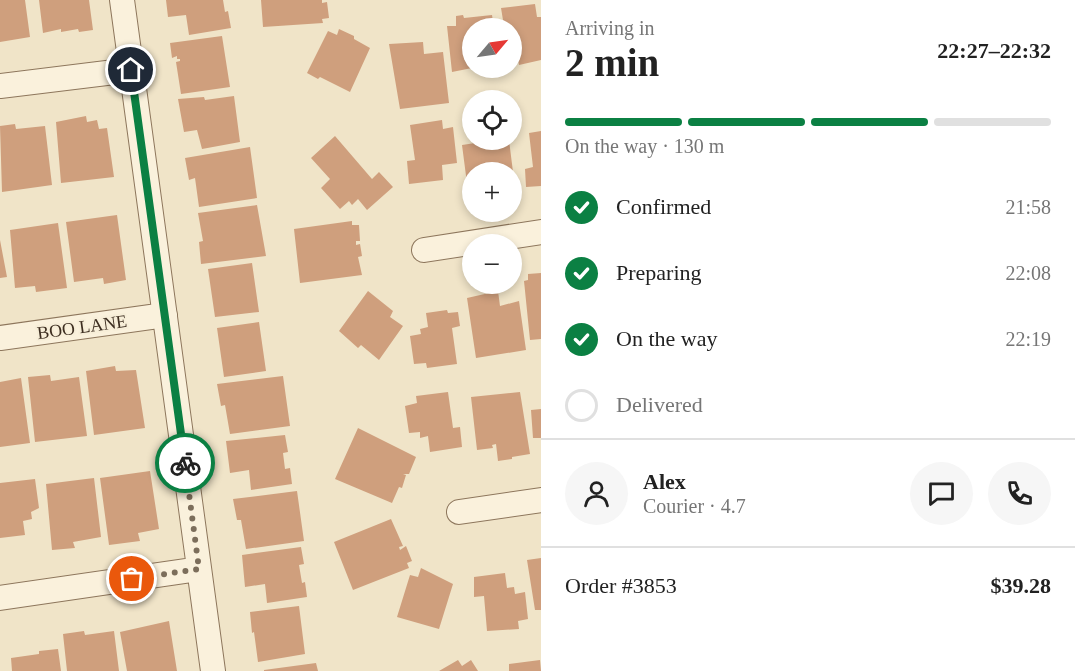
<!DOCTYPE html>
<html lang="en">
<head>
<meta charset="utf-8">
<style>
	:root { --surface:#fff; --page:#f6f6f6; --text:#222; --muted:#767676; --line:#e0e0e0; --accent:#0b8043 }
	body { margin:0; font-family:"Times New Roman",serif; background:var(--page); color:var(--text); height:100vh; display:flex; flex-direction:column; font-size:22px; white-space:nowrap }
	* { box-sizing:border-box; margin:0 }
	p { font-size:20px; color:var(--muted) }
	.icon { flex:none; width:33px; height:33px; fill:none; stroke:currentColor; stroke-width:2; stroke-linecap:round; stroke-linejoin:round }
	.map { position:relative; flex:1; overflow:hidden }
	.drawer { display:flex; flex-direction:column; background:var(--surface); width:534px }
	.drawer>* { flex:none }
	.needle { width:39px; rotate:61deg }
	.tools { position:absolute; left:462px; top:18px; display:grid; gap:12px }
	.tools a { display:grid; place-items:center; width:60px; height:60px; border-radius:50%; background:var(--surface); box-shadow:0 3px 9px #0003; font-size:30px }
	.pin { position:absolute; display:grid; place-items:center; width:51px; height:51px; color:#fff; margin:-26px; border:3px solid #fff; border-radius:50%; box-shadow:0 2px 6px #0007 }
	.courier { position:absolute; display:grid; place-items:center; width:60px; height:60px; margin:-30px; border:4px solid #0b8043; border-radius:50%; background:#fff; color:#222; box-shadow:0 2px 8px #0007 }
	.head em { font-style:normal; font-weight:700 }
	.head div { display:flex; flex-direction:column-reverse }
	.head { display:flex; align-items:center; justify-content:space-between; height:102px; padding:0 24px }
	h1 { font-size:39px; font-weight:700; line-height:45px }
	.bar { display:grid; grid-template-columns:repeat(4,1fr); gap:9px 6px; align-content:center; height:72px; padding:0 24px }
	.bar i { height:8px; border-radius:4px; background:var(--line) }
	.bar .selected { background:var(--accent) }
	.bar p { grid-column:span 4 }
	.line { display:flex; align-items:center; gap:15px; padding:0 24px; border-top:2px solid var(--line) }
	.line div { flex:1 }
	.round { display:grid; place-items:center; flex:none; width:63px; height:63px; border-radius:32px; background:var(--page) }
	ol { padding:0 24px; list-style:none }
	li { display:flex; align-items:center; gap:18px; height:66px }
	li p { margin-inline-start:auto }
	li .icon { padding:6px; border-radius:50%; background:var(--accent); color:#fff; stroke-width:4 }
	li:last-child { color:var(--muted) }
	li i { width:33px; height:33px; border:3px solid var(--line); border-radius:50% }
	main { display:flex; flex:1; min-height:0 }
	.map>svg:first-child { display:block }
</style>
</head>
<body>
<main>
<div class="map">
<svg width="541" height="671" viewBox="0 0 541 671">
	<rect width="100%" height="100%" fill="#f0e4c8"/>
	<!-- building -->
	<path fill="#cf9f7d" d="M 0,0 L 25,0 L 30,37 L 0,42 Z
		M 39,0 L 89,0 L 93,30 L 79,32 L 78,29 L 61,32 L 61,29 L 43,33 Z
		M 166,0 L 223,0 L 225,12 L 228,11 L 231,28 L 189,35 L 186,15 L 168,17 Z
		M 261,0 L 322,0 L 322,3 L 327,2 L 329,18 L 322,19 L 323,23 L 263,27 Z
		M 535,4 L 537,17 L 541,17 L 541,60 L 519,65 L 512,25 L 504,26 L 501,8 Z
		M 463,15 L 464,18 L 492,15 L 494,28 L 472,28 L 472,68 L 452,72 L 447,26 L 456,26 L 456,16 Z
		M 339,29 L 354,36 L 354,39 L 370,48 L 350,92 L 320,77 L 318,79 L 307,73 L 328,31 L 337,35 Z
		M 222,36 L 230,87 L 181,94 L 176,62 L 180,61 L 180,59 L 177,59 L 177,56 L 172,58 L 170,43 Z
		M 423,42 L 424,54 L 443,52 L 449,103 L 400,109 L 389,44 Z
		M 234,96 L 240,142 L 202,149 L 197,130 L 184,132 L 178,99 L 204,97 L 205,100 Z
		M 86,116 L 87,122 L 97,120 L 99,129 L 107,128 L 114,177 L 61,183 L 56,122 Z
		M 442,120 L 443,129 L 453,127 L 457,163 L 442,165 L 443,180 L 409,184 L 407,161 L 415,160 L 410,125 Z
		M 15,124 L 16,129 L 45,126 L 52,185 L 2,192 L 0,126 Z
		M 541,131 L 541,186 L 526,187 L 525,169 L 533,167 L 529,133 Z
		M 335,136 L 372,179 L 379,172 L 393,187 L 367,210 L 358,199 L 352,205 L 349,201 L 340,209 L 321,188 L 330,179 L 311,158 Z
		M 495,140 L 509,140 L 515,188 L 512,189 L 512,172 L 472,172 L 472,191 L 468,191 L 462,145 Z
		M 250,147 L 257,198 L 199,207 L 195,178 L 189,180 L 185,158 Z
		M 257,205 L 266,256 L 201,264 L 199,242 L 203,241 L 198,213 Z
		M 117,215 L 126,280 L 104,284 L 103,278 L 74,282 L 66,222 Z
		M 352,221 L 352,225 L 359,225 L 360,241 L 356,241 L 356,245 L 360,244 L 362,256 L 358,257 L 362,275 L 300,283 L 294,229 Z
		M 58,223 L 67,288 L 36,292 L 35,286 L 15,288 L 10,230 Z
		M 0,240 L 7,277 L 0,278 Z
		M 252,263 L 259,312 L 215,317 L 208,269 Z
		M 541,273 L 541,339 L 530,340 L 524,281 L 528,280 L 528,274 Z
		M 368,291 L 393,311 L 390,317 L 403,326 L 379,360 L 361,345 L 358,348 L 339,331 Z
		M 498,291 L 500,306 L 519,301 L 526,350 L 476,358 L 467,298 Z
		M 447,310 L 448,313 L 458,312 L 460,326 L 452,328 L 457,364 L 427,368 L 426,363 L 414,364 L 410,336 L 421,334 L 420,329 L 428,327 L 426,313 Z
		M 259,322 L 266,371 L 224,377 L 217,328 Z
		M 115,366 L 116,371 L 136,370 L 145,428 L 94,435 L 86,371 Z
		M 50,375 L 51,381 L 79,377 L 87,436 L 35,442 L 28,377 Z
		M 283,376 L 290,426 L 230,434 L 225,405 L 221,406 L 217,384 Z
		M 21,378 L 30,443 L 0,447 L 0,382 Z
		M 448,392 L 453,428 L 460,427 L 462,447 L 430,452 L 428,436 L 420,438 L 420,432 L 409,433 L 405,406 L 417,403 L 416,396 Z
		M 520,392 L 530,454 L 512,457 L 512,459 L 498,461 L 496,444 L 492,445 L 493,448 L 477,450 L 471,397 Z
		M 541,409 L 541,438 L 533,438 L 531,410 Z
		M 358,428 L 416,457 L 409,474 L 403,474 L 406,475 L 402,488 L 399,487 L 392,503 L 335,479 Z
		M 285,435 L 288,452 L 283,453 L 285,469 L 290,468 L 292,484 L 251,490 L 249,470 L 230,473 L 226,441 Z
		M 150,471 L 159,529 L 138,533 L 140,541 L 109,545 L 100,478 Z
		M 94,478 L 101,537 L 73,542 L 75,548 L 52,550 L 46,484 Z
		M 35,479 L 39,508 L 31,512 L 32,519 L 23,521 L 25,535 L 0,538 L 0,483 Z
		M 297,491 L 304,541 L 246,549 L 241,520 L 237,520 L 233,499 Z
		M 391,519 L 403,546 L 399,547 L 400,550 L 406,546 L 412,561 L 407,563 L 409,568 L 353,590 L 334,542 Z
		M 301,547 L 304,564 L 299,565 L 302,583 L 305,582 L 307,597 L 267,603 L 265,584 L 245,587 L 242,555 Z
		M 541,558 L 541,610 L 535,610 L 527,560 Z
		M 421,568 L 453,584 L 439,629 L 397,617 L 410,575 L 418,577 Z
		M 505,573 L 507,588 L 514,587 L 515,594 L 525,592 L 528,619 L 518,621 L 519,629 L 487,631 L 484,596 L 474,597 L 474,577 Z
		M 299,606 L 305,654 L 258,662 L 254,632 L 252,633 L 250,612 Z
		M 169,621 L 177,671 L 127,671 L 120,632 Z
		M 84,631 L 85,635 L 114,631 L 119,671 L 67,671 L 63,634 Z
		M 58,649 L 61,671 L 12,671 L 11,658 L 39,654 L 39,651 Z
		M 458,660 L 462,666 L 471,660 L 478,671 L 439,671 Z
		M 540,660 L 541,671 L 509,671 L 509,664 Z
		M 316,663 L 318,671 L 264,671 L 264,670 Z"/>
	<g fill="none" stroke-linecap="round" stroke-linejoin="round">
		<!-- minor casing -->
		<g stroke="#8d765c" stroke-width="26">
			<path id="minor" d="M 122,0 L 213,671
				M 0,86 L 131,70
				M 424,250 L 541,232
				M 0,338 L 165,315
				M 459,512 L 541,500
				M 0,598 L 199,569"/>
		</g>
		<!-- minor -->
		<use href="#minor" stroke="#faf1dc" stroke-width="24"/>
	</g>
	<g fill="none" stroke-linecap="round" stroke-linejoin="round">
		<!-- done -->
		<path stroke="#7c6e5b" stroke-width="6" stroke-dasharray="0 10.8" d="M 132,579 L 199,569 L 185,463"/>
		<!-- route -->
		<path stroke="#0b8043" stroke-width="8" d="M 131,70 L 185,463"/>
	</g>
	<g text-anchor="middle" stroke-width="4.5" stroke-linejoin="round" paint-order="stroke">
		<!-- street labels -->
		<g font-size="18" fill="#3d2e20" stroke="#f7eed8">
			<text transform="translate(82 327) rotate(-8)" y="6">BOO LANE</text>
		</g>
	</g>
</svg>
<div class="tools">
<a><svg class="needle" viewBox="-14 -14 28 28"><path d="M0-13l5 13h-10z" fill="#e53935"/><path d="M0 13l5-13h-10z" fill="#767676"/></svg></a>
<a><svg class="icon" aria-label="locate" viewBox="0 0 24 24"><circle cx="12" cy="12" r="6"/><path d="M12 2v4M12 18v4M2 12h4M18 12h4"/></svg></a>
<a>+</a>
<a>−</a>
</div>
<div class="pin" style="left:132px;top:579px;background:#ea580c"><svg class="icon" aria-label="bag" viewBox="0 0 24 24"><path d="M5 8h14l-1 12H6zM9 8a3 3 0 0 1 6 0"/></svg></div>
<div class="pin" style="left:131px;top:70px;background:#1f2937"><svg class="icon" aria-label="home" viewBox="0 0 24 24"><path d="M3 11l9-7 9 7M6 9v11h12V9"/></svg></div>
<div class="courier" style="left:185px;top:463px"><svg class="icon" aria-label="bike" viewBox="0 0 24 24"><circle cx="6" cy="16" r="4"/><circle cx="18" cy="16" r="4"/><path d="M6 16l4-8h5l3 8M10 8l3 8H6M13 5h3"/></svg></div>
</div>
<section class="drawer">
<div class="head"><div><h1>2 min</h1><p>Arriving in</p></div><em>22:27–22:32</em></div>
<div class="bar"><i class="selected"></i><i class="selected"></i><i class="selected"></i><i></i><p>On the way · 130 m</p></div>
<ol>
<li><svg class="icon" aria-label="check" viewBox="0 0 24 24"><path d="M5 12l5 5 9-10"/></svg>Confirmed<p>21:58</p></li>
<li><svg class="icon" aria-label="check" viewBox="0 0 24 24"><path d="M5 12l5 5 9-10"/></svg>Preparing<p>22:08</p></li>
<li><svg class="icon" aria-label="check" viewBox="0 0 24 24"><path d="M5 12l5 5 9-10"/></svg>On the way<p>22:19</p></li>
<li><i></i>Delivered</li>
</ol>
<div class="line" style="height:108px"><a class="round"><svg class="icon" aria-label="person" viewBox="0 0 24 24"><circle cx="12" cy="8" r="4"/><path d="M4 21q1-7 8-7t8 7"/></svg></a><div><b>Alex</b><p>Courier · 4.7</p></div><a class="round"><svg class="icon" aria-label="chat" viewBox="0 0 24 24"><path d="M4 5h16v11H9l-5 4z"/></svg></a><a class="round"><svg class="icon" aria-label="phone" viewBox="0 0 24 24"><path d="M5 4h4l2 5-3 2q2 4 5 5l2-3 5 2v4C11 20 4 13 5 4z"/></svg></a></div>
<div class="line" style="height:78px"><div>Order #3853</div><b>$39.28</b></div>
</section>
</main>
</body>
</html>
